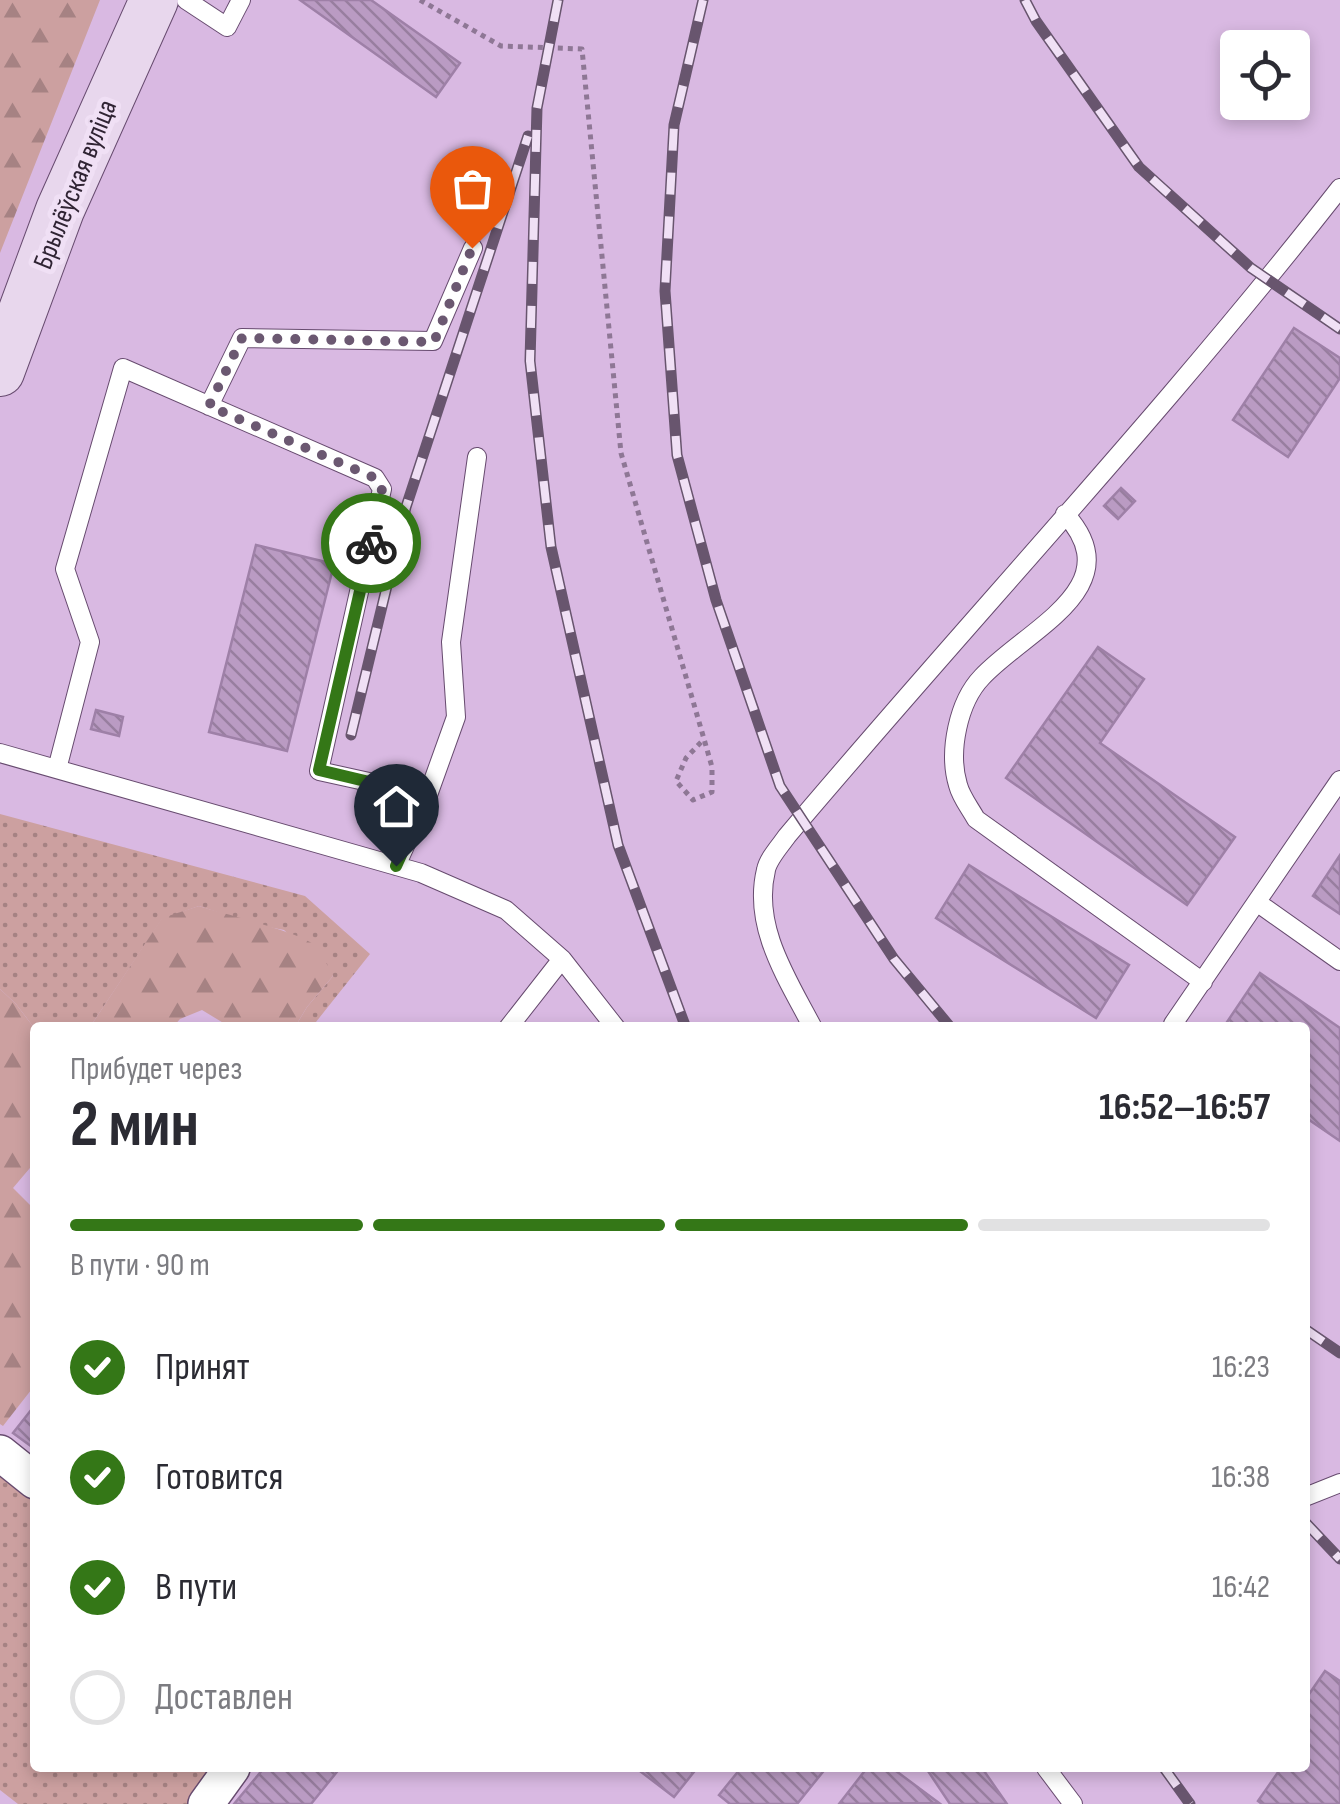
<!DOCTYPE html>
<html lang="ru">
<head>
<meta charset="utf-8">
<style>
	:root { --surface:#fff; --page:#f7f7f7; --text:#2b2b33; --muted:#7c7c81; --line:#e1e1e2; --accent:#347717 }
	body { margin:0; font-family:"Sofia Sans Condensed",sans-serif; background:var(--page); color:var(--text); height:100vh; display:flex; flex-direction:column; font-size:38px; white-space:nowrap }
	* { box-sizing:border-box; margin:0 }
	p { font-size:32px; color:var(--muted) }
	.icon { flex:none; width:55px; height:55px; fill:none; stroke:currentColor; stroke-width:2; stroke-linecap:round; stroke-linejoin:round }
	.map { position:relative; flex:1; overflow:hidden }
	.side { position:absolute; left:30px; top:1022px; width:1280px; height:750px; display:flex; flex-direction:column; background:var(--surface); border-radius:10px; box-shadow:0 5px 15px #0003 }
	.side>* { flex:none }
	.tools { position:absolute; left:1220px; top:30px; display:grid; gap:20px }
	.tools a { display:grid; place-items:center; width:90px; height:90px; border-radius:10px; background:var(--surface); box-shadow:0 5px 15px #0003; font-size:50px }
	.pin { position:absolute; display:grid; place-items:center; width:85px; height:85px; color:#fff; margin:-102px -42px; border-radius:50% 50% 50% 0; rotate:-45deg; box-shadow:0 0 10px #0007 }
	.pin .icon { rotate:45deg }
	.courier { position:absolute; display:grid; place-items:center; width:100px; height:100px; margin:-50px; border:8px solid #347717; border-radius:50%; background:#fff; color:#222; box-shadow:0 2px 12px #0007 }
	.overview em { font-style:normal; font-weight:700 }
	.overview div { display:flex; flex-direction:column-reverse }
	.overview { display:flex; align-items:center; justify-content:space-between; height:170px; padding:0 40px }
	h1 { font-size:65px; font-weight:700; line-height:75px }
	.bar { display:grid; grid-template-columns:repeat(4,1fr); gap:15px 10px; align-content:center; height:120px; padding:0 40px }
	.bar i { height:12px; border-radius:8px; background:var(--line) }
	.bar .selected { background:var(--accent) }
	.bar p { grid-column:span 4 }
	ol { padding:0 40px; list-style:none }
	li { display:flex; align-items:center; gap:30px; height:110px }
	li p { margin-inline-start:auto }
	li .icon { padding:10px; border-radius:50%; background:var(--accent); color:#fff; stroke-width:4 }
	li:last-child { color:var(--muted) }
	li i { width:55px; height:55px; border:5px solid var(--line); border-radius:50% }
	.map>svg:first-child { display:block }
</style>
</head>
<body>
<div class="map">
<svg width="1340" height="1804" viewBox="0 0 1340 1804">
	<defs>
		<pattern id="grass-dots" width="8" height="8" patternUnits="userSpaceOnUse" patternTransform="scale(2.5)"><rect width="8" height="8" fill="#cca0a0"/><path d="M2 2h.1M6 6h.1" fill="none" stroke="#a68283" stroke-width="1.8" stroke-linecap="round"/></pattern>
		<pattern id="forest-firs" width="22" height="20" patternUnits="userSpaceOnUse" patternTransform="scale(2.5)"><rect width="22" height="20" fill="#cca0a0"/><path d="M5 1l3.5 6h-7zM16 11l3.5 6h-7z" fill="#a68283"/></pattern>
		<pattern id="building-back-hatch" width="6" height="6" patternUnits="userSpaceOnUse" patternTransform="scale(2.5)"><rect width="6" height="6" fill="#ba9bc3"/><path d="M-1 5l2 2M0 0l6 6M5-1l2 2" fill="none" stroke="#987e9f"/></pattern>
	</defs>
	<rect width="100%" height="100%" fill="#d9b9e2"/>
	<!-- grass -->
	<path fill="url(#grass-dots)" d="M 0,814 L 305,896 L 370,954 L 312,1027 L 295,1027 L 307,1007 L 333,976 L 284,930 L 253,924 L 199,906 L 162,919 L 90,1027 L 35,1029 L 16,1004 L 0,989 Z
		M 0,1471 L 35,1500 L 35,1768 L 218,1768 L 188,1804 L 18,1804 L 0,1790 Z"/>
	<!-- forest -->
	<path fill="url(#forest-firs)" d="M 0,0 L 100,0 L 0,253 Z
		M 199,906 C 223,914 306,933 318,948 C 324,956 328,968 333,976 L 307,1007 L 295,1027 L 230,1027 L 202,1010 L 180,1019 L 173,1027 L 90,1027 L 162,918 Z
		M 0,989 L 16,1004 L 35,1029 L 35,1162 L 13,1188 L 35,1210 L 35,1385 L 3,1426 L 0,1424 Z"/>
	<!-- building -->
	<path fill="url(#building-back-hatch)" stroke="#9e80a7" stroke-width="2.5" d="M 300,0 L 371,0 L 460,63 L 436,97 Z
		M 1294,328 L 1340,358 L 1340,378 L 1288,457 L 1233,420 Z
		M 1121,488 L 1135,501 L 1118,519 L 1104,506 Z
		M 256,545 L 334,564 L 287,751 L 209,732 Z
		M 1098,647 L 1144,679 L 1100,743 L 1235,837 L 1187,905 L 1006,778 Z
		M 96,710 L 123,717 L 119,736 L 91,729 Z
		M 1340,855 L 1340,914 L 1313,896 Z
		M 969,865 L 1129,965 L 1096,1018 L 936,918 Z
		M 1260,973 L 1340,1028 L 1340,1141 L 1305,1117 L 1305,1028 L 1223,1028 Z
		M 35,1405 L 35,1449 L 13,1433 Z
		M 1325,1671 L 1340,1681 L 1340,1804 L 1262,1804 L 1258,1801 L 1281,1768 L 1305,1768 L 1305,1700 Z
		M 264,1768 L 340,1768 L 311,1804 L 234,1804 Z
		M 636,1768 L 697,1768 L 674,1797 Z
		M 741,1768 L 826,1768 L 797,1804 L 730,1804 L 719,1795 Z
		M 867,1768 L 892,1768 L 939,1803 L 839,1804 Z
		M 926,1768 L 982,1768 L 1007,1804 L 950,1804 Z"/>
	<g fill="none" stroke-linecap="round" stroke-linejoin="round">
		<!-- lane casing -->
		<g stroke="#674b6f" stroke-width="20">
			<path id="lane" d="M 186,0 L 227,27 L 241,0
				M 209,406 L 242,338 L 433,341 L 473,248
				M 1065,514 C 1132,587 1027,629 982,677 C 958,702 948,752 958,785 C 961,797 970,808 976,819 L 1203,982
				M 0,753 L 421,873 L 506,910 L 562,959 L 616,1028
				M 57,769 L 90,642 L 65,569 L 123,368 L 375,478 L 382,489 L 319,771 L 428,795 L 396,866
				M 428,795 L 456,717 L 451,642 L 477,457
				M 1258,903 L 1340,961
				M 1173,1024 L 1340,780
				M 508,1028 L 562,959
				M 813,1028 C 788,980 752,927 766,870 C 768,859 780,846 787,836 C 970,619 1165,412 1340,188
				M 1305,1497 L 1340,1483
				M 1046,1768 L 1073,1804"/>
		</g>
		<!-- street casing -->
		<g stroke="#674b6f" stroke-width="38">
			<path id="street" d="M 0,1453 L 35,1481
				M 206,1804 L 232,1768"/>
		</g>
		<!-- secondary casing -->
		<g stroke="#674b6f" stroke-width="50">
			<path id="secondary" d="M 0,372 L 60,210 L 154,0"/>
		</g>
		<!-- path -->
		<path stroke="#8e7795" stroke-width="5" stroke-dasharray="5 5" stroke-linecap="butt" d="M 420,0 L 501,46 L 582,49 L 621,453 L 704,739 L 712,767 L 712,792 L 693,800 L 676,781 L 686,758 L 704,739"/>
		<!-- lane -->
		<use href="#lane" stroke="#fff" stroke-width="18"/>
		<!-- street -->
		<use href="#street" stroke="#fff" stroke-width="35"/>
		<!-- secondary -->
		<use href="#secondary" stroke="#e8d7ed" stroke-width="48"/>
		<!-- rail casing -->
		<g stroke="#68556e" stroke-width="11">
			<path id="rail" d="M 558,0 L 537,108 L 530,361 L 551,547 L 618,845 L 686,1028
				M 703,0 L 674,125 L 665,291 L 677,455 L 716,600 L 780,786 L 894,959 L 951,1028
				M 1025,0 L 1036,21 L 1139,167 L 1251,268 L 1340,329
				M 351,735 L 406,507 L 528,136
				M 1305,1329 L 1340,1353
				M 1305,1522 L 1340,1559
				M 1164,1768 L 1190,1804"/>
		</g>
		<!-- rail -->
		<use href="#rail" stroke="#f0e0f5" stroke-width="8" stroke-dasharray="22" stroke-linecap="butt"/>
	</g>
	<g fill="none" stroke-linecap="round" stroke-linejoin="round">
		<!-- done -->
		<path stroke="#6b5871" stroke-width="10" stroke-dasharray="0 18" d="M 371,543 L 382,489 L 375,478 L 209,406 L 242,338 L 434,342 L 472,248"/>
		<!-- route -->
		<path stroke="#347717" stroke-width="12" d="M 371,543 L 319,770 L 428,796 L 396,866"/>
	</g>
	<g text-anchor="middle" stroke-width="10" stroke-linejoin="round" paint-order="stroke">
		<!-- street labels -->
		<g font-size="28" fill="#302434" stroke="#f0e0f5">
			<text transform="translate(74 184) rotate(-68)" y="10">Брылёўская вуліца</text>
		</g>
	</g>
</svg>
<div class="tools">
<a><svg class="icon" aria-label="locate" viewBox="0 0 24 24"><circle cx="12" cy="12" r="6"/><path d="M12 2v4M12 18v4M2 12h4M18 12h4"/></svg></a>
</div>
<div class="pin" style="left:472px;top:248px;background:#ea580c"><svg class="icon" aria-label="bag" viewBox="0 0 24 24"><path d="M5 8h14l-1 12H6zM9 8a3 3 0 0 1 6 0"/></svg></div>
<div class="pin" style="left:396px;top:866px;background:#1f2937"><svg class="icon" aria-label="home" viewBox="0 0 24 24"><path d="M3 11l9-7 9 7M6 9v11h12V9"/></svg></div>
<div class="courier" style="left:371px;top:543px"><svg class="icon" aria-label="bike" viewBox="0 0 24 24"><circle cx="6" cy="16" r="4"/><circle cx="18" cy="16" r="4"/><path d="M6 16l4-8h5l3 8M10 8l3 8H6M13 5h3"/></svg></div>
<section class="side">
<div class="overview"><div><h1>2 мин</h1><p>Прибудет через</p></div><em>16:52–16:57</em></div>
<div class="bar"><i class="selected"></i><i class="selected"></i><i class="selected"></i><i></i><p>В пути · 90 m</p></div>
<ol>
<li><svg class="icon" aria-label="check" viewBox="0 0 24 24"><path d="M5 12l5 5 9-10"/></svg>Принят<p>16:23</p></li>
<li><svg class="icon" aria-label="check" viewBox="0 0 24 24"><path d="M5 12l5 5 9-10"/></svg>Готовится<p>16:38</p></li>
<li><svg class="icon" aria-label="check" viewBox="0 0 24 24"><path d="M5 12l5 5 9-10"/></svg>В пути<p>16:42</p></li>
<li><i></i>Доставлен</li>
</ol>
</section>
</div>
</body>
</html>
